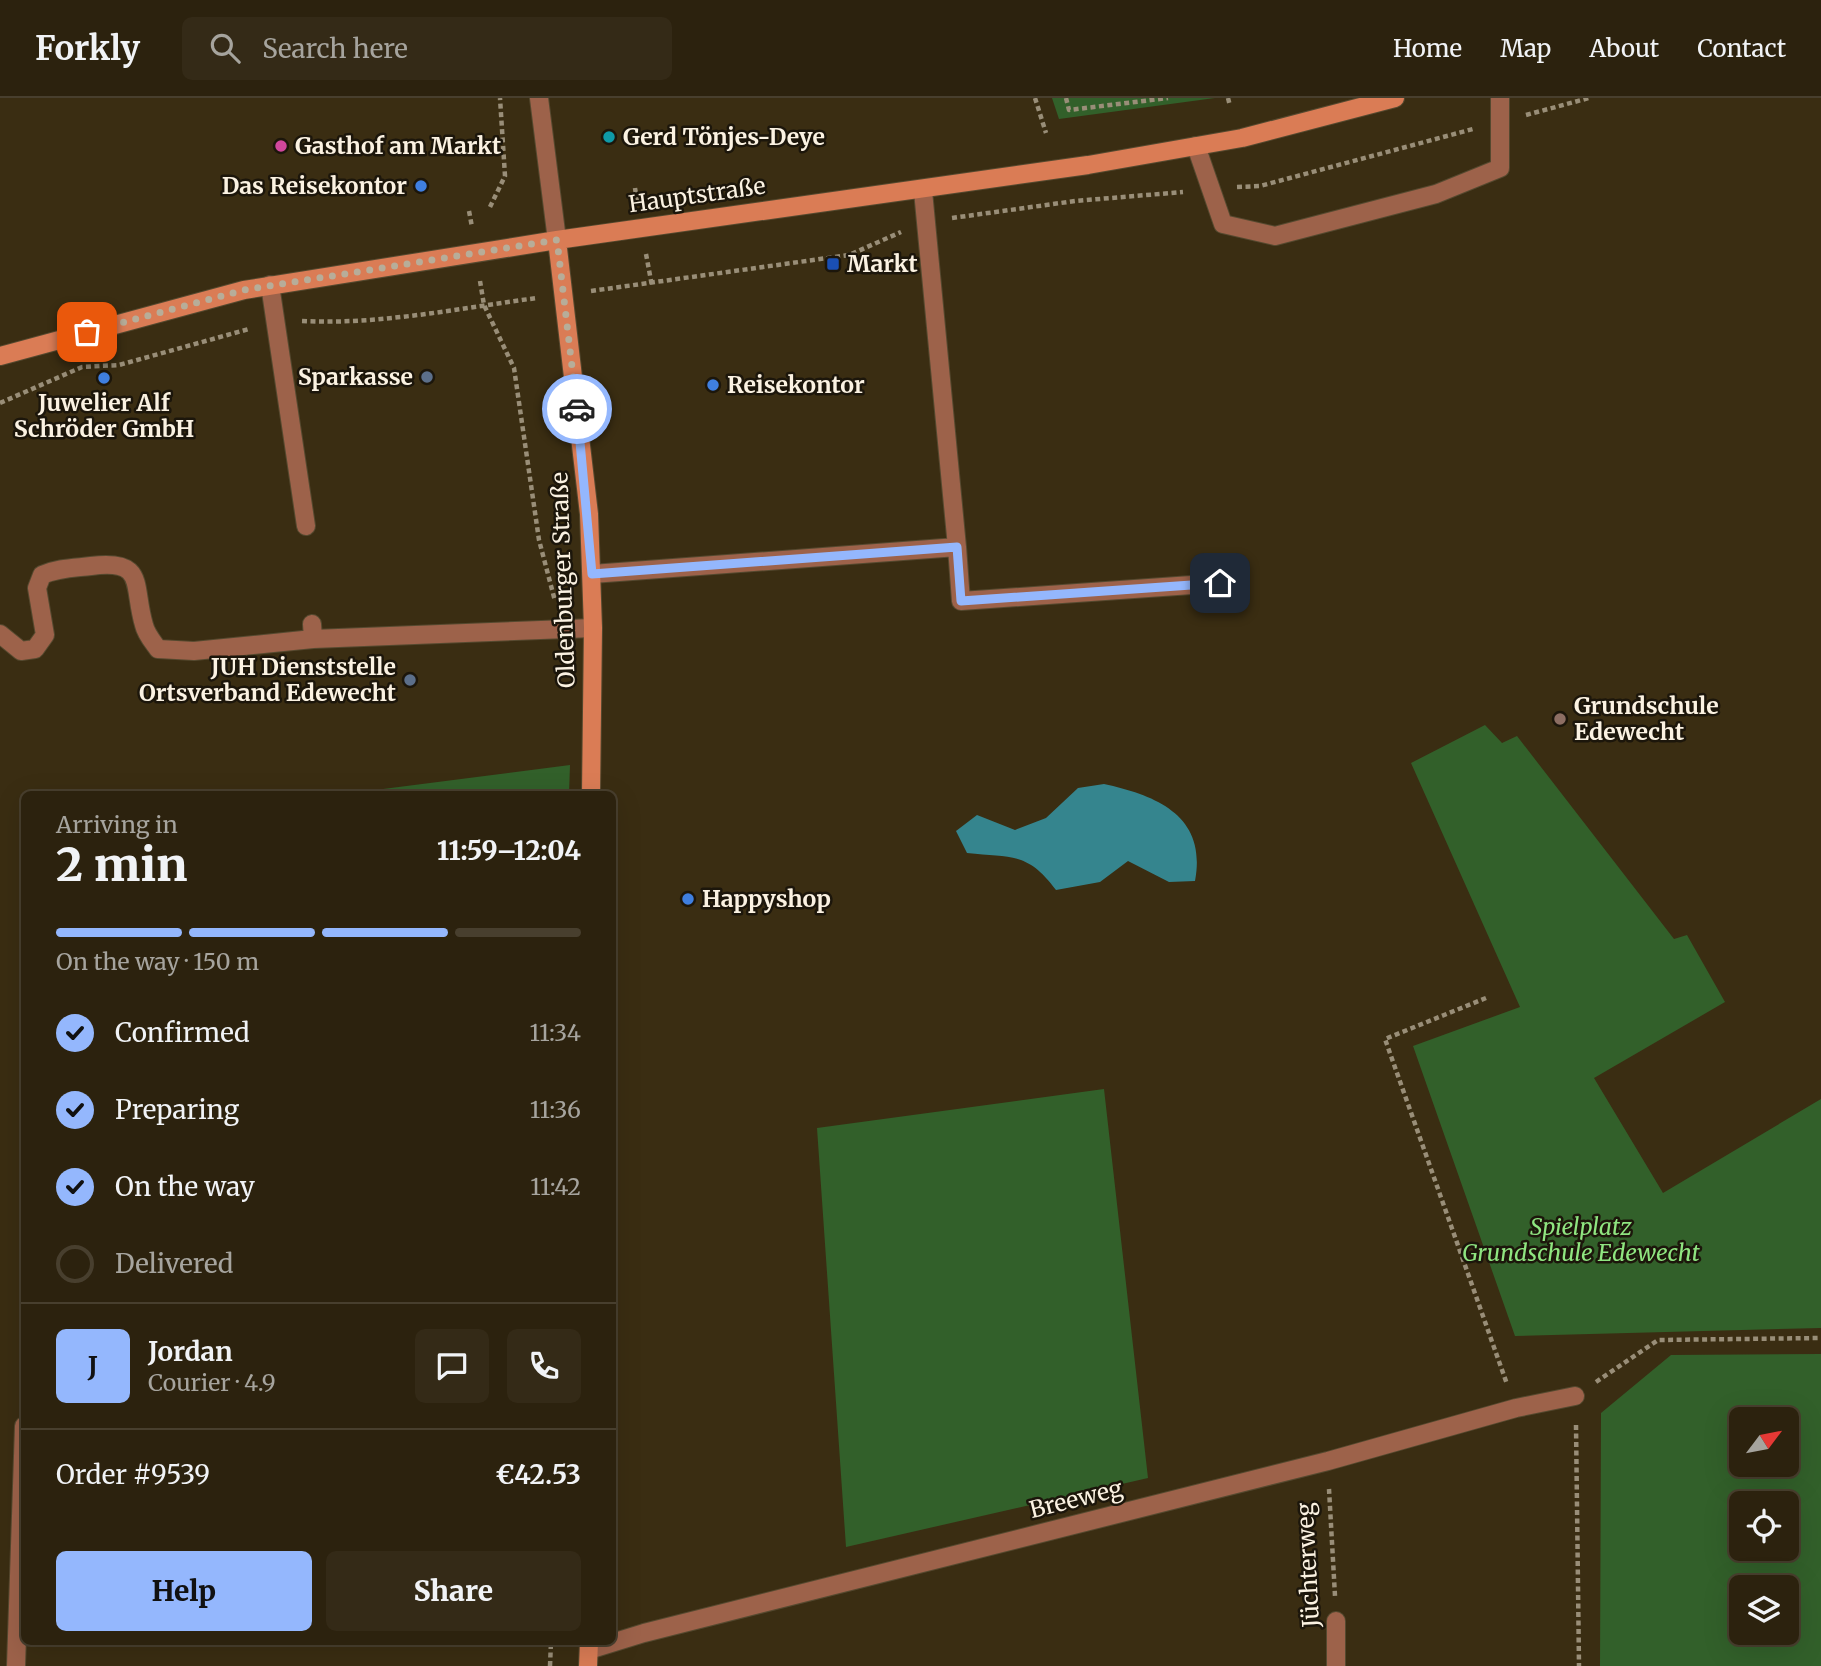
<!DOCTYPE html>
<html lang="en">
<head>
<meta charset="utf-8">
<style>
	:root { --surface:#2c220e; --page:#342a17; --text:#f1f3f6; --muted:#a6a49e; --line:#483f2e; --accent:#94b7fd }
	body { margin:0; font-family:Merriweather,serif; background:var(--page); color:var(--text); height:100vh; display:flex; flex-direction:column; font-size:26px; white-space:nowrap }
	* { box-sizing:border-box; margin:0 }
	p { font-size:23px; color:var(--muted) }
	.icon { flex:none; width:38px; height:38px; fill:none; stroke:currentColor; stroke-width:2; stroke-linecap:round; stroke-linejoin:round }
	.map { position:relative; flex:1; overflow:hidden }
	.sheet { position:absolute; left:21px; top:693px; width:595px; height:854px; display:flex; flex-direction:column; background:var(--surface); border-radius:10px; box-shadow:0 7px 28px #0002,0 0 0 2px var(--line) }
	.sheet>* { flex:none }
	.needle { width:46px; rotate:58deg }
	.buttons { position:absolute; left:1729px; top:1309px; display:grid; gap:14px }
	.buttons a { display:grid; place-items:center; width:70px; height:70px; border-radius:10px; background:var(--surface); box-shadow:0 7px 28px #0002,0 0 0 2px var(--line); font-size:35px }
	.pin { position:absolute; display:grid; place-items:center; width:60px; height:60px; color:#fff; margin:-30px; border-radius:14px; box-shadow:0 4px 10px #0006 }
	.courier { position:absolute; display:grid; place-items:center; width:70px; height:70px; margin:-35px; border:5px solid #94b7fd; border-radius:50%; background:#fff; color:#222; box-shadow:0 2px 9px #0007 }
	.head em { font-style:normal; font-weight:800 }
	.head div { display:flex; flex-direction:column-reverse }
	.head { display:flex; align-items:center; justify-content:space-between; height:119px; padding:0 35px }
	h1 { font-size:46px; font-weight:800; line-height:52px }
	.bar { display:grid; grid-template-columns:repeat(4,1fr); gap:10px 7px; align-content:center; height:84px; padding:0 35px }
	.bar i { height:9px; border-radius:5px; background:var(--line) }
	.bar .selected { background:var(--accent) }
	.bar p { grid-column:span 4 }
	.line { display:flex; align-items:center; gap:18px; padding:0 35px; border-top:2px solid var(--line) }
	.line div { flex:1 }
	.round { display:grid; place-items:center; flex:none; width:74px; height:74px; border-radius:10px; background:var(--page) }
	ol { padding:0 35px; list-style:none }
	li { display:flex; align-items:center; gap:21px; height:77px }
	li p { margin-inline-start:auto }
	li .icon { padding:7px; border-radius:50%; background:var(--accent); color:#111; stroke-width:4 }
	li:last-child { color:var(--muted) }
	li i { width:38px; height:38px; border:4px solid var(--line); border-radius:50% }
	.action { display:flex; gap:14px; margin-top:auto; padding:14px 35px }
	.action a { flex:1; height:80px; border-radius:10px; background:var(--accent); color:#111; font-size:28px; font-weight:800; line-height:80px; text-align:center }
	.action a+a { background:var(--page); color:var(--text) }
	header { display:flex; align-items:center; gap:42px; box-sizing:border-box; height:98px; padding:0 35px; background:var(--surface); border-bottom:2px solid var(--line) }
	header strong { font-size:33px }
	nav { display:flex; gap:38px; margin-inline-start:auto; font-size:24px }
	.search { width:490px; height:63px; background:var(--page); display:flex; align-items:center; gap:18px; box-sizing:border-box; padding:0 24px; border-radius:10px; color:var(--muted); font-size:26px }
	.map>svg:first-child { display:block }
</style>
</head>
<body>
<header>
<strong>Forkly</strong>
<div class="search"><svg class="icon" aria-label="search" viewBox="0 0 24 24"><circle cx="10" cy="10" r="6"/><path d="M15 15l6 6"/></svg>Search here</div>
<nav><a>Home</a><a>Map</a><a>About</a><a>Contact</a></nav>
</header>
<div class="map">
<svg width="1821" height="1568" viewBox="0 0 1821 1568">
	<rect width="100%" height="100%" fill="#3a2d12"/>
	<!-- green -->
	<path fill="#32602a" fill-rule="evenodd" d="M 1052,0 L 1215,0 L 1059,21 Z
		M 1485,627 L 1502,645 L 1517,638 L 1674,841 L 1687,837 L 1725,904 L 1594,980 L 1663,1095 L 1821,1001 L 1821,1230 L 1515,1238 L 1413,948 L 1520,909 L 1411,665 Z
		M 570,667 L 569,696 L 344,696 Z
		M 1104,991 L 1148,1380 L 846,1449 L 817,1030 Z
		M 1821,1256 L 1821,1568 L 1600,1568 L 1601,1315 L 1671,1257 ZM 1741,1321 L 1787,1321 L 1787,1367 L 1741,1367 ZM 1787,1405 L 1787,1451 L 1741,1451 L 1741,1405 ZM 1787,1489 L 1787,1535 L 1741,1535 L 1741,1489 Z"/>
	<!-- water -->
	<path fill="#35858e" d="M 1104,686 C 1159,698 1207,719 1195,783 L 1169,784 L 1128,763 L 1100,784 L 1056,792 C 1027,753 1011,760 967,755 L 956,733 L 977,717 L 1015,732 L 1046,720 L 1078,690 Z"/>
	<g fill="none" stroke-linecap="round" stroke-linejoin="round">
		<!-- lane casing -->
		<g stroke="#55492f" stroke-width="20">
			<path id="lane" d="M 1196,48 L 1223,126 L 1275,138 L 1436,96 L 1500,70 L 1500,0
				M 270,187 L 306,428
				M 957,449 L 961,503 L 1220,485
				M 592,476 L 957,449 L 923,93
				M 312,526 L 313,541 L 593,530
				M 0,536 L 21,553 L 35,551 L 45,537 L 37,490 L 42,477 C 58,470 74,470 91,468 C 147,461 132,487 144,527 C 146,536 153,544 158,551 L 194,553 L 313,541
				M 16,1568 L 24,1328"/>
		</g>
		<!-- street casing -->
		<g stroke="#55492f" stroke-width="20">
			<path id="street" d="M 539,0 L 557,142
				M 589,1552 L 644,1535 L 1328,1363 L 1516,1310 L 1575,1298
				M 1336,1568 L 1336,1523"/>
		</g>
		<!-- secondary casing -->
		<g stroke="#55492f" stroke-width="20">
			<path id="secondary" d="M 557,142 L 589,416 L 593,530 L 591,696
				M 0,258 L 244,192 L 557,142 L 1088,67 L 1242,40 L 1395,0
				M 588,1568 L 589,1544"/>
		</g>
		<!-- path -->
		<path stroke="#998e78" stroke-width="4.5" stroke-dasharray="5 3.5" stroke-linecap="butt" d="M 1035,0 L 1046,35
			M 1066,0 L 1069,12 L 1168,0
			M 1228,0 L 1230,8
			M 1526,17 L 1589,0
			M 1237,89 L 1260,88 L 1473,31
			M 635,90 L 637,103
			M 490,109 L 505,78 L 500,0
			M 469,113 L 472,129
			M 952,120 L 1075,103 L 1183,94
			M 646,156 L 652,188
			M 480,183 L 484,207 L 514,270 L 539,442 L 555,503
			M 591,193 L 849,157 L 901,134
			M 302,223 C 380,227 460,210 537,200
			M 0,305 L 82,269 L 119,267 L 249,231
			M 1486,900 L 1385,941 L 1507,1286
			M 1596,1284 L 1658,1242 L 1821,1240
			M 1576,1327 L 1579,1568
			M 1329,1391 L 1335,1498
			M 550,1568 L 551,1544"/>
		<!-- lane -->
		<use href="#lane" stroke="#9d624a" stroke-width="18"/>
		<!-- street -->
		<use href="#street" stroke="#9d624a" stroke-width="18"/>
		<!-- secondary -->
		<use href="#secondary" stroke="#da7c55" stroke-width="18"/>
	</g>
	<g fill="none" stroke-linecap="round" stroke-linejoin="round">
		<!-- done -->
		<path stroke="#b7ad99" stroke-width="7" stroke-dasharray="0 12.6" d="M 87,234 L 244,192 L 557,142 L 577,311"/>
		<!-- route -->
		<path stroke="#94b7fd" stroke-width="9" d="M 577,311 L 592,476 L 957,449 L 961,503 L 1220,485"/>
	</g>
	<!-- markers -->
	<circle fill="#0f9aa8" stroke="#1c160b" stroke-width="2.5" cx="609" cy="39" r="7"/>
	<circle fill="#d1479c" stroke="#1c160b" stroke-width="2.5" cx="281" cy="48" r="7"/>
	<g fill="#3f7fe0" stroke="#1c160b" stroke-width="2.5">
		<circle cx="421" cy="88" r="7"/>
		<circle cx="104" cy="280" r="7"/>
		<circle cx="713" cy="287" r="7"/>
		<circle cx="688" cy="801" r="7"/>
	</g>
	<rect fill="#1a4fb4" stroke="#1c160b" stroke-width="2.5" x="826" y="159" width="14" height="14" rx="3.5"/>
	<g fill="#5c6f8a" stroke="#1c160b" stroke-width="2.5">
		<circle cx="427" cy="279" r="7"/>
		<circle cx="410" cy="582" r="7"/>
	</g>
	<circle fill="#8d6e63" stroke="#1c160b" stroke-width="2.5" cx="1560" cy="621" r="7"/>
	<g text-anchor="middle" stroke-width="5" stroke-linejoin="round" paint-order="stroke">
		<!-- poi labels -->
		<g font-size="23" font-weight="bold" fill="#fbf2e2" stroke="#1c160b" text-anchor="start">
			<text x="623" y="47">Gerd Tönjes-Deye</text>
			<text x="295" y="56">Gasthof am Markt</text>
			<text x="407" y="96" text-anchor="end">Das Reisekontor</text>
			<text x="847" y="174">Markt</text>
			<text x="413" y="287" text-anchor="end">Sparkasse</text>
			<text x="727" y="295">Reisekontor</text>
			<text x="104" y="313" text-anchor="middle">Juwelier Alf<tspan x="104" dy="26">Schröder GmbH</tspan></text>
			<text x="396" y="577" text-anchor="end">JUH Dienststelle<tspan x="396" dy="26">Ortsverband Edewecht</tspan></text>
			<text x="1574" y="616">Grundschule<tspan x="1574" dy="26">Edewecht</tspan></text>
			<text x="702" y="809">Happyshop</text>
		</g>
		<!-- street labels -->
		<g font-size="23" fill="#fbf2e2" stroke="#1c160b">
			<text transform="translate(697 97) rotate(-8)" y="8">Hauptstraße</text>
			<text transform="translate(563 482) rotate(-92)" y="8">Oldenburger Straße</text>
			<text transform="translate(1076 1401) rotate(-14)" y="8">Breeweg</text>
			<text transform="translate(1308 1467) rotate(-93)" y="8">Jüchterweg</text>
		</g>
		<!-- park labels -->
		<g font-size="23" font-style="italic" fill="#8fe580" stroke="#1c160b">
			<text x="1581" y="1137">Spielplatz<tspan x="1581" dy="26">Grundschule Edewecht</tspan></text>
		</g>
	</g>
</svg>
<div class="buttons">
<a><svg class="needle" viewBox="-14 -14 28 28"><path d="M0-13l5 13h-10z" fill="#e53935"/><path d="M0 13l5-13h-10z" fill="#a6a49e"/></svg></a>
<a><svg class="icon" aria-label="locate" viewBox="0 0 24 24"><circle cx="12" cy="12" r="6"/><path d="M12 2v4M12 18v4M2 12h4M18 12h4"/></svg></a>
<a><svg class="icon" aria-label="layers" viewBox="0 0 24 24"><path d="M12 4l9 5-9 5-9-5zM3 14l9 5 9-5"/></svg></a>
</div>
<div class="pin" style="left:87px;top:234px;background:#ea580c"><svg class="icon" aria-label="bag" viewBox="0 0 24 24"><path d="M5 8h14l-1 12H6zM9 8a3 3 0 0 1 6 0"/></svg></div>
<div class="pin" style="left:1220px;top:485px;background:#1f2937"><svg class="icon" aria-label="home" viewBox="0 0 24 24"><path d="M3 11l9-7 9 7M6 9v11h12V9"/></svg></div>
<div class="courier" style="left:577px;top:311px"><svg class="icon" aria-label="car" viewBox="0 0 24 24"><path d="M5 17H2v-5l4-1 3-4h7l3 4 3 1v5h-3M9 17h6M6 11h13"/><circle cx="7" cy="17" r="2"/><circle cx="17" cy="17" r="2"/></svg></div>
<section class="sheet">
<div class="head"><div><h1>2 min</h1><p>Arriving in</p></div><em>11:59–12:04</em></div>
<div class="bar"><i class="selected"></i><i class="selected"></i><i class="selected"></i><i></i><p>On the way · 150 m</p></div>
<ol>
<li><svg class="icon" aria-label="check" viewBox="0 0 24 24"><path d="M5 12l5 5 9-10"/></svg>Confirmed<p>11:34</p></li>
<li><svg class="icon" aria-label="check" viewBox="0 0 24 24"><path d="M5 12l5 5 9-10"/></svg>Preparing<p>11:36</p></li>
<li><svg class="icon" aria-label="check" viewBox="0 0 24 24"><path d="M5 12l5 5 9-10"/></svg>On the way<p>11:42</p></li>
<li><i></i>Delivered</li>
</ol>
<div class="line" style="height:126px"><b class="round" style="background:var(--accent);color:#111">J</b><div><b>Jordan</b><p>Courier · 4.9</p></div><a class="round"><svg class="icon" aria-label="chat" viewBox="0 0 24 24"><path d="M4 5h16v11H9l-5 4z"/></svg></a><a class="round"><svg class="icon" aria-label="phone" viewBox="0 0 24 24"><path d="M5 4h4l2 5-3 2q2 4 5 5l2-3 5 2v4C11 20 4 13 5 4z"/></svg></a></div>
<div class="line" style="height:91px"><div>Order #9539</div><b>€42.53</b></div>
<div class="action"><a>Help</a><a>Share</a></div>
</section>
</div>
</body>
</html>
